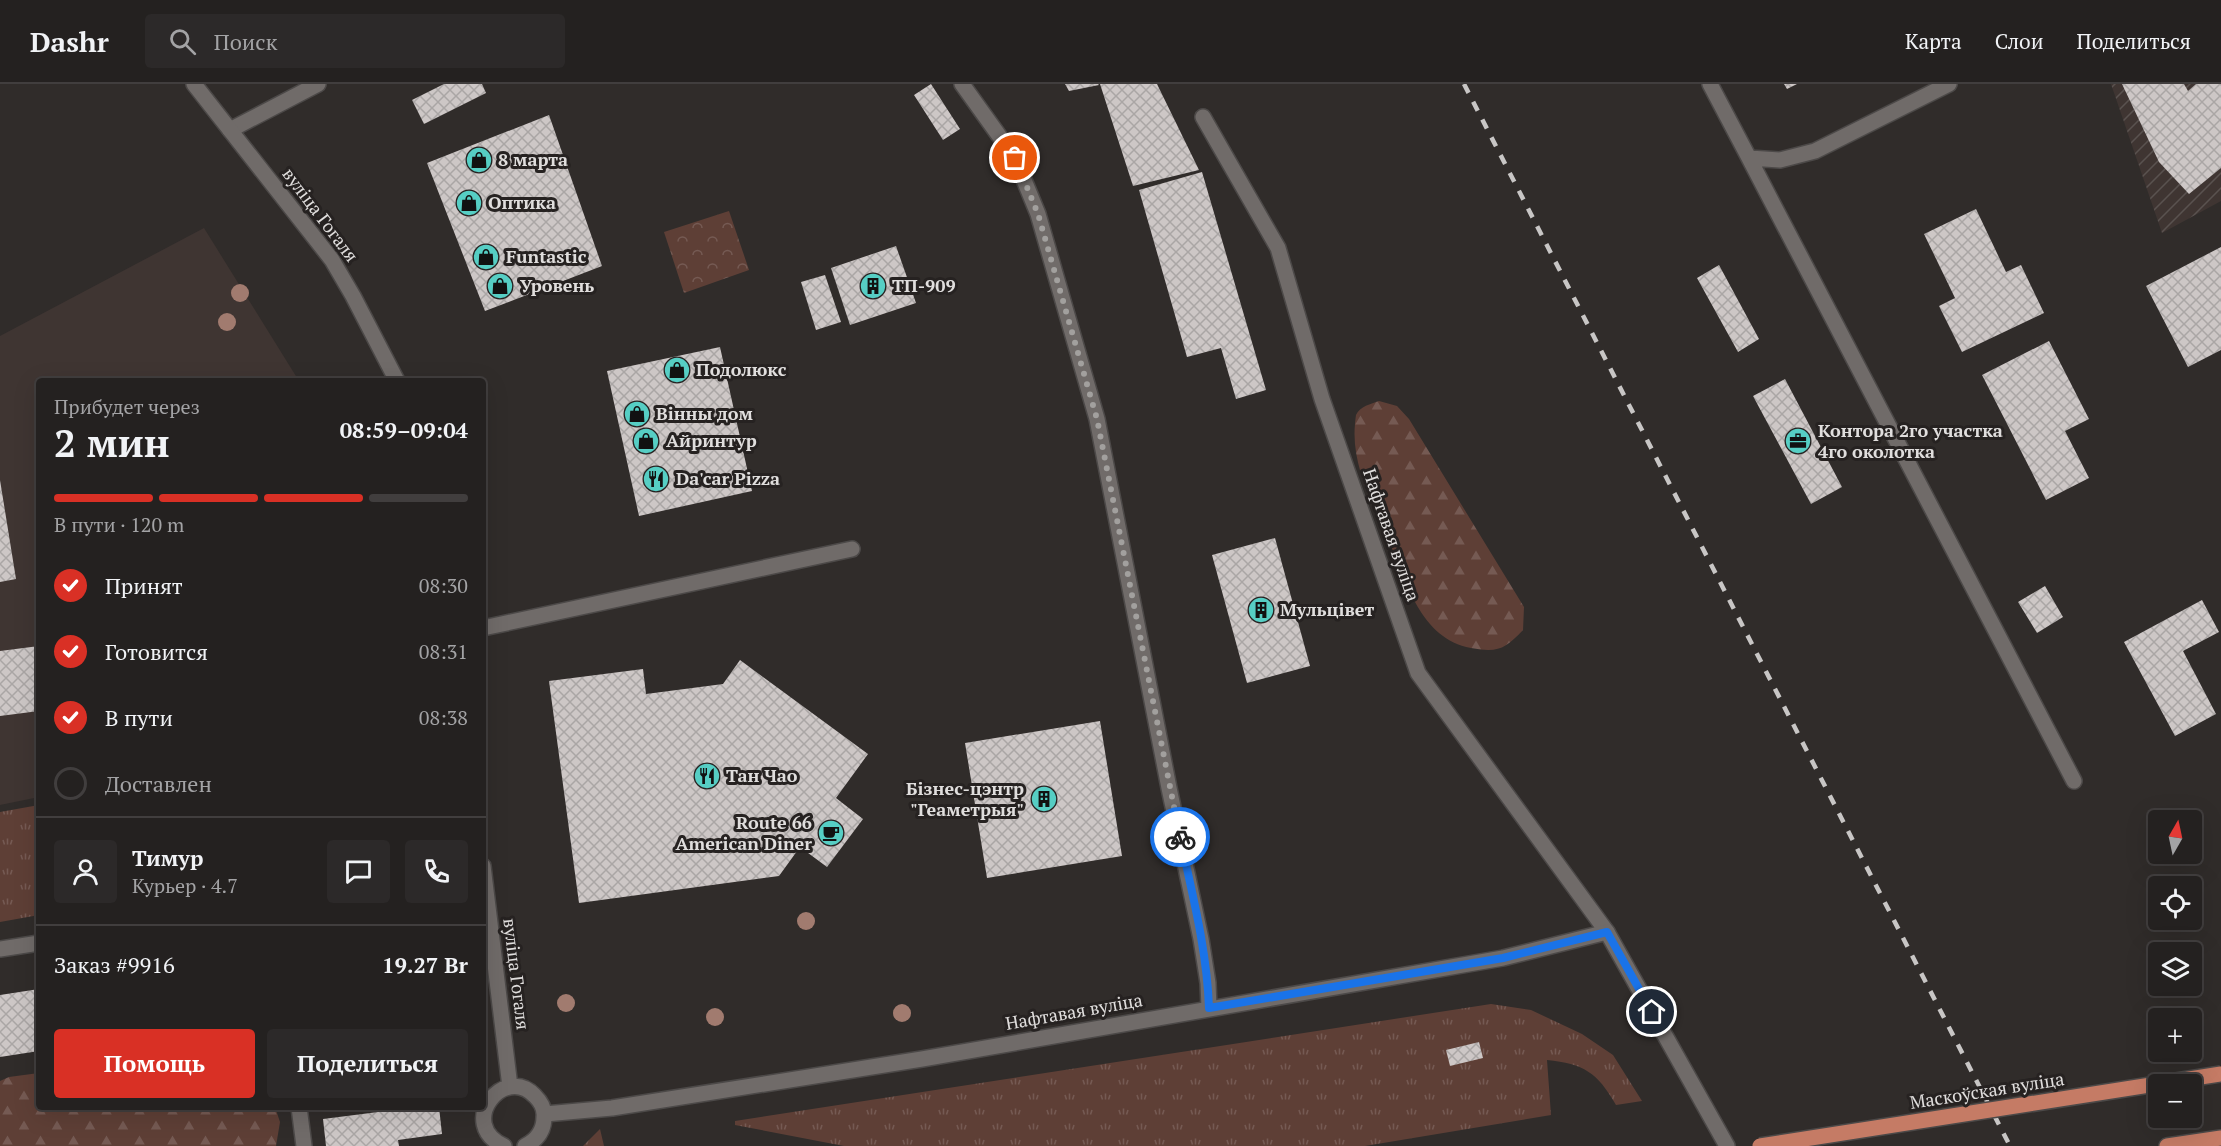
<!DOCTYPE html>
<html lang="ru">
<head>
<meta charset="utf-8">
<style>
	:root { --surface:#242120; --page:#2c2929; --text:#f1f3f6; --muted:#a3a3a5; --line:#413e3e; --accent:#d93025 }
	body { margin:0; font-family:"PT Serif",serif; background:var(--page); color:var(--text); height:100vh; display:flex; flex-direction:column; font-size:22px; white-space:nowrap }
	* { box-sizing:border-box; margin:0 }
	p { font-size:20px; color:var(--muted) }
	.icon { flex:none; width:33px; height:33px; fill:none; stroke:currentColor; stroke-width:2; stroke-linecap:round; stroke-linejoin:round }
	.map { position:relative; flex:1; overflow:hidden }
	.side { position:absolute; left:36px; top:294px; width:450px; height:732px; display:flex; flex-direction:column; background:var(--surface); border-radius:6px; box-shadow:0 6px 24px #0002,0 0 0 2px var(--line) }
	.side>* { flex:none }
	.needle { width:39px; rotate:9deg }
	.buttons { position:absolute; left:2148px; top:726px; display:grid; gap:12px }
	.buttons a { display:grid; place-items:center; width:54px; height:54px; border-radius:6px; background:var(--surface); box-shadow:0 6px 24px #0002,0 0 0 2px var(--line); font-size:30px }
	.pin { position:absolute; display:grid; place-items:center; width:51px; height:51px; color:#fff; margin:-26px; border:3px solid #fff; border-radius:50%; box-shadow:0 2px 6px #0007 }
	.courier { position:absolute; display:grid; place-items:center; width:60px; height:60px; margin:-30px; border:4px solid #1a73e8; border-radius:50%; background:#fff; color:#222; box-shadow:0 2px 8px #0007 }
	.headline em { font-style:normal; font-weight:700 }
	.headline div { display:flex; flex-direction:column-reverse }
	.headline { display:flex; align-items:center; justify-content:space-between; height:102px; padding:0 18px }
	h1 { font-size:39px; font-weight:700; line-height:45px }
	.bar { display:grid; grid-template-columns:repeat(4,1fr); gap:9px 6px; align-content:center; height:72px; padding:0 18px }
	.bar i { height:8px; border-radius:4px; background:var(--line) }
	.bar .active { background:var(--accent) }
	.bar p { grid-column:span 4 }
	.line { display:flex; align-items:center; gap:15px; padding:0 18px; border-top:2px solid var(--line) }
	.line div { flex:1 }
	.round { display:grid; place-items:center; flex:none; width:63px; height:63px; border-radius:6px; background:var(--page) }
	ol { padding:0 18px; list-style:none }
	li { display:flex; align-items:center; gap:18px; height:66px }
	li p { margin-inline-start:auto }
	li .icon { padding:6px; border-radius:50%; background:var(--accent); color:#fff; stroke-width:4 }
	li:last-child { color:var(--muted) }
	li i { width:33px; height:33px; border:3px solid var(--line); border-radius:50% }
	.primary-button { display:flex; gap:12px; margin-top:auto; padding:12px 18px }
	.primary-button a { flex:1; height:69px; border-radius:6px; background:var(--accent); color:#fff; font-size:24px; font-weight:700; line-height:69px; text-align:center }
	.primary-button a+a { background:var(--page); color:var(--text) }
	header { display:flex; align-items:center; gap:36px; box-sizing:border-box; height:84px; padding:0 30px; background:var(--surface); border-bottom:2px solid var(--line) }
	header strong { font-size:28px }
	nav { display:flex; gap:33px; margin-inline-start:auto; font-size:21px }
	.search { width:420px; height:54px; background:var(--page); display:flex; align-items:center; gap:15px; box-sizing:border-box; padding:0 21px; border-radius:6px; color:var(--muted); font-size:22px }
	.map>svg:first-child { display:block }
</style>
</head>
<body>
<header>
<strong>Dashr</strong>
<div class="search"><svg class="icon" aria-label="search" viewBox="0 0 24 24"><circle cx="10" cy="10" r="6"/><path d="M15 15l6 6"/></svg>Поиск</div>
<nav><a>Карта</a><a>Слои</a><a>Поделиться</a></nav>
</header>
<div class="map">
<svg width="2221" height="1062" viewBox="0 0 2221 1062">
	<defs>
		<pattern id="industrial-furrows" width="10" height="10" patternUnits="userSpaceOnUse" patternTransform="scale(1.5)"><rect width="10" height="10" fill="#3f3532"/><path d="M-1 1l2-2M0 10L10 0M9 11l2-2" fill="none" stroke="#5a524f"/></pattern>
		<pattern id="grass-tufts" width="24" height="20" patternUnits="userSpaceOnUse" patternTransform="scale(1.5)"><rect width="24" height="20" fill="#5e3f36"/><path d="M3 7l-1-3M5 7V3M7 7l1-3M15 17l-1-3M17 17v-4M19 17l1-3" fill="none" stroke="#755a53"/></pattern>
		<pattern id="forest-firs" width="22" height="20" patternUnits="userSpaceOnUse" patternTransform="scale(1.5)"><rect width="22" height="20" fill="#5e3f36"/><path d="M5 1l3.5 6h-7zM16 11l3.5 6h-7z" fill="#755a53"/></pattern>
		<pattern id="park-crowns" width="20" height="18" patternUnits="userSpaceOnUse" patternTransform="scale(1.5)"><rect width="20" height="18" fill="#5e3f36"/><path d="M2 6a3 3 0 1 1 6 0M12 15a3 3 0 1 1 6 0" fill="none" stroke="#755a53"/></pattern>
		<pattern id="building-cross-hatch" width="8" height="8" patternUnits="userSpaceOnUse" patternTransform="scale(1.5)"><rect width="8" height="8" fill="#cdc7c6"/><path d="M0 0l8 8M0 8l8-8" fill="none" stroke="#aaa6a5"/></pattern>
	</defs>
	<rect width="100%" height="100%" fill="#302c2a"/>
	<!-- built -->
	<path fill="#3f3532" d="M 204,144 L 299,297 L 39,297 L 39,713 L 0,721 L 0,252 Z"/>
	<!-- industrial -->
	<path fill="url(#industrial-furrows)" d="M 2111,0 L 2221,0 L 2221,117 L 2162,149 Z"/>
	<!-- grass -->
	<path fill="url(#grass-tufts)" d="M 39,721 L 39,831 L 0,838 L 0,728 Z
		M 1491,920 L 1531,926 L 1582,950 L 1613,971 L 1642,1017 L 1616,1021 C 1597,988 1584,980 1547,976 L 1551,1031 L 1365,1062 L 844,1062 L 735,1041 L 735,1037 Z
		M 600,1045 L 604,1062 L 583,1062 Z"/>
	<!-- forest -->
	<path fill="url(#forest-firs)" d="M 1379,317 L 1397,322 L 1409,335 L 1524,523 L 1523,546 C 1505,565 1498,569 1471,564 C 1421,555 1406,498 1389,457 C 1373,420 1351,381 1355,340 C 1355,339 1356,331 1356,331 C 1360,322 1371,320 1379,317 Z
		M 39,989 L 39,1023 L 275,1023 L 280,1038 L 276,1062 L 0,1062 L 0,997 L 9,993 Z"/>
	<!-- park -->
	<path fill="url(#park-crowns)" d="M 729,127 L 749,186 L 684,209 L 664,148 Z"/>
	<!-- building -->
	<path fill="url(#building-cross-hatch)" d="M 444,0 L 482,0 L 486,9 L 424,40 L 412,16 Z
		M 931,0 L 960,45 L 943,56 L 914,11 Z
		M 1065,0 L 1098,0 L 1099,1 L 1069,7 Z
		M 1100,0 L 1157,0 L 1199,86 L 1133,102 Z
		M 1784,0 L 1797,0 L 1787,5 Z
		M 2122,0 L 2184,0 L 2188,7 L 2196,0 L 2221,0 L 2221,84 L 2189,110 L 2159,78 Z
		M 549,31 L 602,182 L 485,227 L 427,79 Z
		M 1202,88 L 1266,306 L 1236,315 L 1221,264 L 1187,273 L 1139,106 Z
		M 1976,125 L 2006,188 L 2021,181 L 2044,229 L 1962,268 L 1939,222 L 1955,214 L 1924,150 Z
		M 896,162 L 916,219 L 850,241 L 831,184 Z
		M 2221,163 L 2221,266 L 2188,283 L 2146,202 Z
		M 1719,181 L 1759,255 L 1738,268 L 1697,194 Z
		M 825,191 L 841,238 L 816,246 L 801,198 Z
		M 2049,257 L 2089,335 L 2065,347 L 2089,394 L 2046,416 L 1982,291 Z
		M 720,263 L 752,407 L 639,432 L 607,287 Z
		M 1785,295 L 1842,403 L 1811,420 L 1753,312 Z
		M 0,396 L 16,495 L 0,498 Z
		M 1275,454 L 1310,582 L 1247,599 L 1212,471 Z
		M 2045,502 L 2063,533 L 2037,549 L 2018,518 Z
		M 2202,516 L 2219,548 L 2183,567 L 2216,630 L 2175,652 L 2124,558 Z
		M 39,562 L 39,627 L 0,632 L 0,567 Z
		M 740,576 L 868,670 L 836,714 L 863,735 L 827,783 L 800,763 L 779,792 L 579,819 L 549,597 L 643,585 L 646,610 L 723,600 Z
		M 1100,637 L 1122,772 L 987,794 L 965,659 Z
		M 39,905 L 39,967 L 0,973 L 0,911 Z
		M 1479,958 L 1483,974 L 1450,982 L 1446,966 Z
		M 377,1023 L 439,1023 L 442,1050 L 398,1056 L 399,1062 L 326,1062 L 323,1035 L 378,1028 Z"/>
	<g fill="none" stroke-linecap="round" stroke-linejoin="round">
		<!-- service casing -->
		<g stroke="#4c4948" stroke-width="18">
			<path id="service" d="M 962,0 L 1015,74 L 1038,130 L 1097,335 L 1169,704 L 1201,855 L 1208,899 L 1209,924
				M 230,46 L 318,0
				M 483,544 L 852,465
				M 0,865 L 39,859
				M 299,1023 L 304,1062"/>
		</g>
		<!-- minor casing -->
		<g stroke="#4c4948" stroke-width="18">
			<path id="minor" d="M 1710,0 L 1749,74 L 1780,76 L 1815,67 L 1949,0
				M 1203,33 L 1278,164 L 1322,315 L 1418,589 L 1607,848
				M 1749,74 L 2074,697"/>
		</g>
		<!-- tertiary casing -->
		<g stroke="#4c4948" stroke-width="18">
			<path id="tertiary" d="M 194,0 L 332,176 L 353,212 L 397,297
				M 483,782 L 510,1003
				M 545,1030 L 612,1024 L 922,975 L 1503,874 L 1607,848 L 1727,1062
				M 504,1062 C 456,1040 504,979 535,1012 C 541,1018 545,1024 544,1033 C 544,1047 537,1056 525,1062"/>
		</g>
		<!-- primary casing -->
		<g stroke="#4c4948" stroke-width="18">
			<path id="primary" d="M 2167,1062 L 2221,1054"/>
		</g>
		<!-- service -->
		<use href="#service" stroke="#706b69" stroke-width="15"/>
		<!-- minor -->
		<use href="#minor" stroke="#706b69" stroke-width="15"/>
		<!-- tertiary -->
		<use href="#tertiary" stroke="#706b69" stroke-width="15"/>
		<!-- primary -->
		<use href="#primary" stroke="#c57b65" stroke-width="15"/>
		<!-- rail -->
		<path stroke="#c8c6c5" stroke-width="4.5" stroke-dasharray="10 10" stroke-linecap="butt" d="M 1464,0 L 2010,1062"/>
		<!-- primary-bridge casing -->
		<g stroke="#4c4948" stroke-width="18" stroke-linecap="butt">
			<path id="primary-bridge" d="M 1760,1062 L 2221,990"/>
		</g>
		<!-- primary-bridge -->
		<use href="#primary-bridge" stroke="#c57b65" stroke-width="15"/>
	</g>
	<!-- trees -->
	<g fill="#a17b6f">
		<circle cx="240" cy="209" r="9"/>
		<circle cx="227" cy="238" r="9"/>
		<circle cx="806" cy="837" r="9"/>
		<circle cx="566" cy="919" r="9"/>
		<circle cx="902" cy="929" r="9"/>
		<circle cx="715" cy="933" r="9"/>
	</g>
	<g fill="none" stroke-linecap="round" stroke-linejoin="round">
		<!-- done -->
		<path stroke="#a2a09e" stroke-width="6" stroke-dasharray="0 10.8" d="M 1015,74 L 1038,130 L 1097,335 L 1180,753"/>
		<!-- route -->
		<path stroke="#1a73e8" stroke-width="8" d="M 1180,753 C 1192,809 1207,866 1209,924 L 1503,874 L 1607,848 L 1652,928"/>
	</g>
	<!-- icons -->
	<defs>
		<g id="shop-disc" transform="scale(1.35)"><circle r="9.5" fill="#56cec4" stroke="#262221"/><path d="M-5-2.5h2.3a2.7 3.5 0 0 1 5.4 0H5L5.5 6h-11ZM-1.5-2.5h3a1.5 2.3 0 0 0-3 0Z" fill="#111"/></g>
		<g id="building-disc" transform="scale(1.35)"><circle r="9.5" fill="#56cec4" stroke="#262221"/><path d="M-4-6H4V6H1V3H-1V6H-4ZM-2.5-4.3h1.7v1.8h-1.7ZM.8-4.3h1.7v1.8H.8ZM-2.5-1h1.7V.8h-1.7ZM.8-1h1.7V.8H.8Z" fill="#111"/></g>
		<g id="office-disc" transform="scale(1.35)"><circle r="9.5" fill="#56cec4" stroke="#262221"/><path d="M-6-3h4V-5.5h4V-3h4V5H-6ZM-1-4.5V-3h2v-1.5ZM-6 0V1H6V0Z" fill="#111"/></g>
		<g id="restaurant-disc" transform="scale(1.35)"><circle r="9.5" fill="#56cec4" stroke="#262221"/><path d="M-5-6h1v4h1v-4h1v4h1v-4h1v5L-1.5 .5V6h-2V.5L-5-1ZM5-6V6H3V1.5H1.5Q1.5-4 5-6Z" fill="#111"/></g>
		<g id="cafe-disc" transform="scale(1.35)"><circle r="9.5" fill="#56cec4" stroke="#262221"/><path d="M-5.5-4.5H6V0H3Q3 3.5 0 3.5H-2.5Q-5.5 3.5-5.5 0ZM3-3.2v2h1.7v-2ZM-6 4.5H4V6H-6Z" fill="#111"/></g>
	</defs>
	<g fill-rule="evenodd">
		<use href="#shop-disc" x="479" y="76"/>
		<use href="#shop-disc" x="469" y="119"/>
		<use href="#shop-disc" x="486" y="173"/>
		<use href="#shop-disc" x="500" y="202"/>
		<use href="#building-disc" x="873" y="202"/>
		<use href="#shop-disc" x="677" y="286"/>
		<use href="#shop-disc" x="637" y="330"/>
		<use href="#shop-disc" x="646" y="357"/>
		<use href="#office-disc" x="1798" y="357"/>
		<use href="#restaurant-disc" x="656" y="395"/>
		<use href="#building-disc" x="1261" y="526"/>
		<use href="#restaurant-disc" x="707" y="692"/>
		<use href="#building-disc" x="1044" y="715"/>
		<use href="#cafe-disc" x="831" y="749"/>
	</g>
	<g text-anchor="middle" stroke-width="6" stroke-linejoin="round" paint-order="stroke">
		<!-- poi labels -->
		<g font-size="18" font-weight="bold" fill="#e0dedd" stroke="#262221" text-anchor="start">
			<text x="498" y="82">8 марта</text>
			<text x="488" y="125">Оптика</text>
			<text x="506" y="179">Funtastic</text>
			<text x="520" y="208">Уровень</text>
			<text x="892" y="208">ТП-909</text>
			<text x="696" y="292">Подолюкс</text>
			<text x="656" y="336">Вінны дом</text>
			<text x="1818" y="353">Контора 2го участка<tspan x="1818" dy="21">4го околотка</tspan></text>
			<text x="666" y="363">Айринтур</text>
			<text x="676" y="401">Da'car Pizza</text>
			<text x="1280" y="532">Мульцівет</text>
			<text x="726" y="698">Тан Чао</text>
			<text x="1024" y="711" text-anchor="end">Бізнес-цэнтр<tspan x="1024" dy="21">"Геаметрыя"</tspan></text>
			<text x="812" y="745" text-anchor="end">Route 66<tspan x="812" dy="21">American Diner</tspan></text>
		</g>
		<!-- street labels -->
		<g font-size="18" fill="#e0dedd" stroke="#262221">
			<text transform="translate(320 131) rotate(53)" y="6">вуліца Гогаля</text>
			<text transform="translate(1391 451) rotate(71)" y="6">Нафтавая вуліца</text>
			<text transform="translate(516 890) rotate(83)" y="6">вуліца Гогаля</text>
			<text transform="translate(1074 928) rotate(-10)" y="6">Нафтавая вуліца</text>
			<text transform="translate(1987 1007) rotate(-9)" y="6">Маскоўская вуліца</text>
		</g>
	</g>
</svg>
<div class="buttons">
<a><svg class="needle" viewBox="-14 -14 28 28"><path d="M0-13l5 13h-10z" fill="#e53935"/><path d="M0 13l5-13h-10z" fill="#a3a3a5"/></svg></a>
<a><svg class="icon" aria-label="locate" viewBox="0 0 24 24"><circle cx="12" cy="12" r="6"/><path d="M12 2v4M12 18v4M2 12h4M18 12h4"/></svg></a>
<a><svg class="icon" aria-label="layers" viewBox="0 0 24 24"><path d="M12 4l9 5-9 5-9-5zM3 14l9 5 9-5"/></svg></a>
<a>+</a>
<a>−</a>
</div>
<div class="pin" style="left:1015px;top:74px;background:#ea580c"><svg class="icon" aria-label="bag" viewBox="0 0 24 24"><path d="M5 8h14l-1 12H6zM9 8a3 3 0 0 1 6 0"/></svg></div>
<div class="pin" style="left:1652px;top:928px;background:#1f2937"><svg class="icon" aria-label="home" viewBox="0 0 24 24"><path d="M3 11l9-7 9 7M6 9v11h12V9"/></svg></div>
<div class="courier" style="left:1180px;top:753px"><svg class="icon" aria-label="bike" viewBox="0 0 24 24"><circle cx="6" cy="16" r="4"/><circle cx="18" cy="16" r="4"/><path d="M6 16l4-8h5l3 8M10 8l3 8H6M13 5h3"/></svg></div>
<section class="side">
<div class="headline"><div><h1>2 мин</h1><p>Прибудет через</p></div><em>08:59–09:04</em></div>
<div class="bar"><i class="active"></i><i class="active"></i><i class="active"></i><i></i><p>В пути · 120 m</p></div>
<ol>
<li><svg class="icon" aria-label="check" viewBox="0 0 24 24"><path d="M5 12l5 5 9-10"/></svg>Принят<p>08:30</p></li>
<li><svg class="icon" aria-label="check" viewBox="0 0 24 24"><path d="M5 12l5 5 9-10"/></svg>Готовится<p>08:31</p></li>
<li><svg class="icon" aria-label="check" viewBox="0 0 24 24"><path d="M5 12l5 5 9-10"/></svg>В пути<p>08:38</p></li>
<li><i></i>Доставлен</li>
</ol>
<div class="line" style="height:108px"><a class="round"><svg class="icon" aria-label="person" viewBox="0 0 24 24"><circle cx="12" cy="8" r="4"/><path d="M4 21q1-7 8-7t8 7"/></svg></a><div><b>Тимур</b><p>Курьер · 4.7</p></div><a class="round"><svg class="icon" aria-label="chat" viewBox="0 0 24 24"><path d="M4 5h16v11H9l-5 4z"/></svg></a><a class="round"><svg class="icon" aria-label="phone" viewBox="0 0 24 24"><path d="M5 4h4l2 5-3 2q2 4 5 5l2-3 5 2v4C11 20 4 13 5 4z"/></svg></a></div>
<div class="line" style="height:78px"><div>Заказ #9916</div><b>19.27 Br</b></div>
<div class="primary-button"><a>Помощь</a><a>Поделиться</a></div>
</section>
</div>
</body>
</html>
